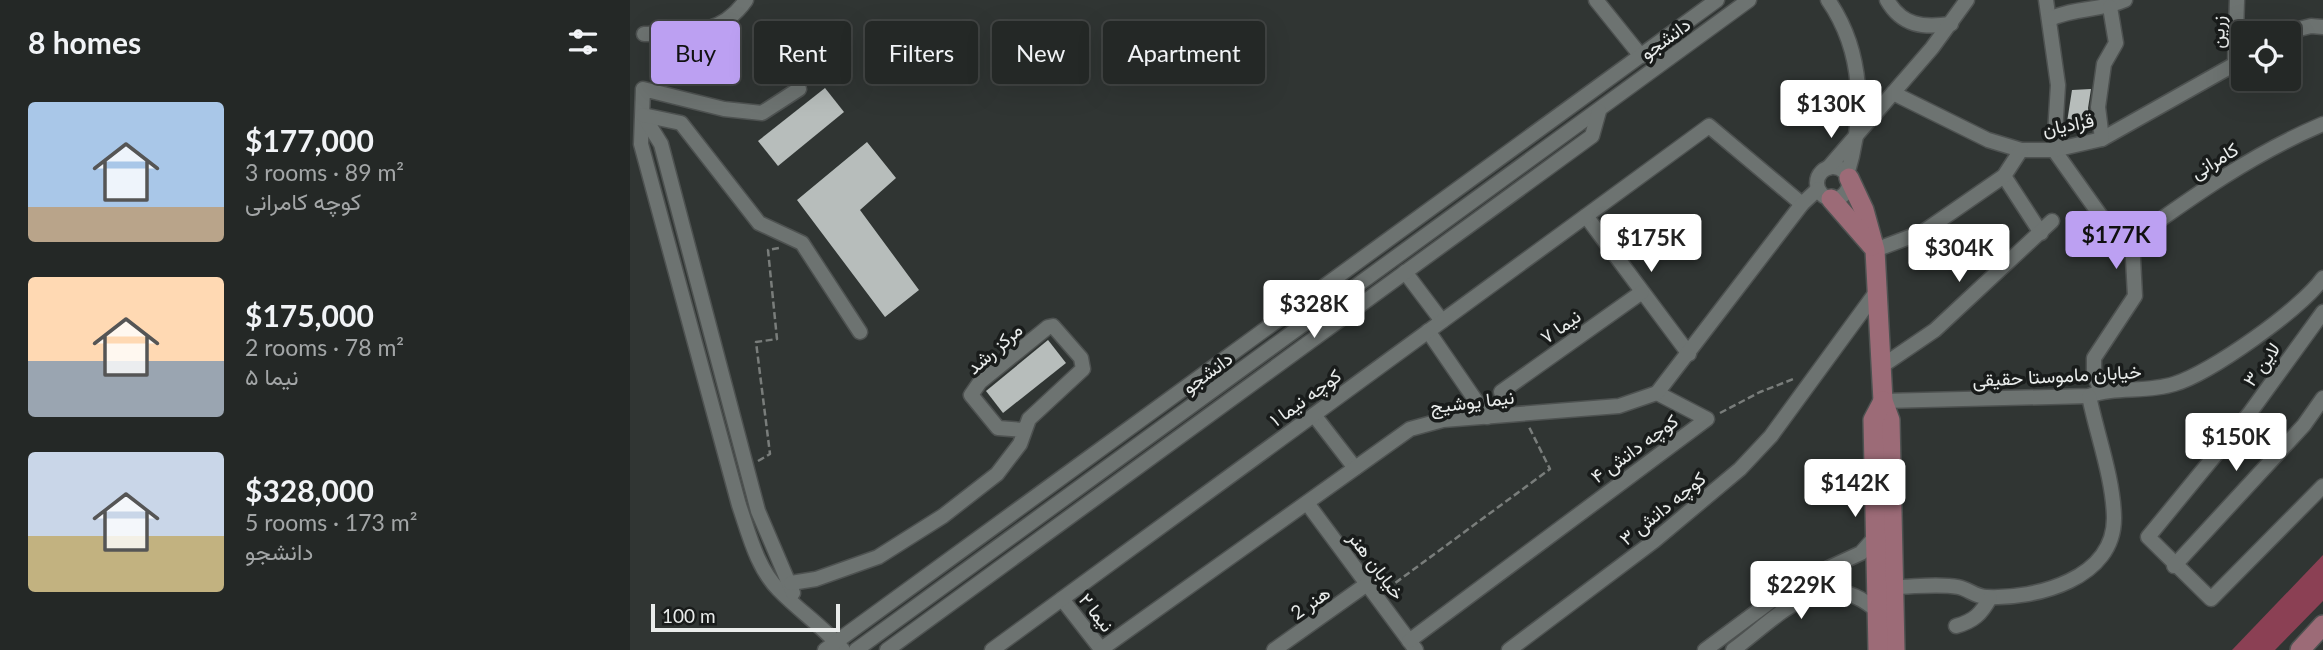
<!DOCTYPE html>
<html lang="en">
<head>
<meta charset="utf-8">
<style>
	:root { --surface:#242826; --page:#2c302e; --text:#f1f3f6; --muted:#a3a6a7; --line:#414443; --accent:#bca0f2 }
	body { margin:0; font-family:Lato,Vazirmatn,sans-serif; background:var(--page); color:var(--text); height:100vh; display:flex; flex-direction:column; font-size:26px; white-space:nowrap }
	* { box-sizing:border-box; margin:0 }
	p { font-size:23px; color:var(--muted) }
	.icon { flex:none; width:38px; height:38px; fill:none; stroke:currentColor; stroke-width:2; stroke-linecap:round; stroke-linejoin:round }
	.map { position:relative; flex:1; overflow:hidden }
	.details { display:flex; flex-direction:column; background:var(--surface); width:630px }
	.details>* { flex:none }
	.top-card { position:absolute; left:21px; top:21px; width:665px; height:63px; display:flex; gap:14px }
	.fabs { position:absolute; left:1601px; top:21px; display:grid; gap:14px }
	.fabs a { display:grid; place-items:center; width:70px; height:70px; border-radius:7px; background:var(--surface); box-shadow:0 7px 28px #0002,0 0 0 2px var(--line); font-size:35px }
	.scale { position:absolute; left:21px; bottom:18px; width:189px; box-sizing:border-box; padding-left:7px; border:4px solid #e9eceb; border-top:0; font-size:19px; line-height:24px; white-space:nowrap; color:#e9eceb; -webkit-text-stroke:5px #191c1b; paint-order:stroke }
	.price { position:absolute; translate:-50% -60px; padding:0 16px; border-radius:7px; background:#fff; color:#222; font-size:23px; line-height:46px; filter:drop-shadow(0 2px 4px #0008) }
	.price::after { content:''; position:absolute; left:50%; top:42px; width:21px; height:16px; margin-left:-10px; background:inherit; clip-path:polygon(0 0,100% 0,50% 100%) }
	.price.active { background:var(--accent); color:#111 }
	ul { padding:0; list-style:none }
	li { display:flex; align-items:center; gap:21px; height:175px; padding:0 28px }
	li span { display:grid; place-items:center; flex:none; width:196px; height:140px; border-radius:7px; color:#555 }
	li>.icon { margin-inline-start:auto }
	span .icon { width:84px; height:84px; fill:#fffc; stroke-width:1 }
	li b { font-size:30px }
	h2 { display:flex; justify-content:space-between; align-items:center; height:84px; padding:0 28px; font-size:30px }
	.pill { padding:0 24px; border-radius:7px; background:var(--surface); box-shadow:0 7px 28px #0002,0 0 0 2px var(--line); font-size:24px; line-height:63px }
	.pill.active { background:var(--accent); color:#111 }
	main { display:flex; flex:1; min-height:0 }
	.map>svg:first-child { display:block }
	.green { fill:#8b4054 }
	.building { fill:#b7bdbb }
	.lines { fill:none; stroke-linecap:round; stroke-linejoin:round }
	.minor-casing { stroke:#4e5251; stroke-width:17 }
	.major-casing { stroke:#4e5251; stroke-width:22 }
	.path { stroke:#797d7b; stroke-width:2.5; stroke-dasharray:7 3.5; stroke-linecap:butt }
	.minor { stroke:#6d7371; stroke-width:14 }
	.major { stroke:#9c6b77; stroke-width:19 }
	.labels { text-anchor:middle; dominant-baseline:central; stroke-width:7; stroke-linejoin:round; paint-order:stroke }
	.street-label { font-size:19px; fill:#e9eceb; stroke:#191c1b }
</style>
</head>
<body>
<main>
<section class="details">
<h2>8 homes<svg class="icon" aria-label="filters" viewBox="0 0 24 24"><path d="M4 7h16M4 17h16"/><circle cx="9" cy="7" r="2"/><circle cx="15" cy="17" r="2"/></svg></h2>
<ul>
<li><span style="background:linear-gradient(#a9c7e8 75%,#b9a48a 0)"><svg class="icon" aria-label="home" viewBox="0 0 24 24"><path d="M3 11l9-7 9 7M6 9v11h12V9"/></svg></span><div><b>$177,000</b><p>3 rooms · 89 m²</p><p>کوچه کامرانی</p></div></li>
<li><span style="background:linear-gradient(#ffd9b3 60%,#9aa5b1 0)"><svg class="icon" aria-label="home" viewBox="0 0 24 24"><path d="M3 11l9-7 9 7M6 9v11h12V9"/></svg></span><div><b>$175,000</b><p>2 rooms · 78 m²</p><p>نیما ۵</p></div></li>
<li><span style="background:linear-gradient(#c9d6e8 60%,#c2b280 0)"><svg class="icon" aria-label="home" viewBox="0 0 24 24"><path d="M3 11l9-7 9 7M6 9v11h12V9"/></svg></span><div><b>$328,000</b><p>5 rooms · 173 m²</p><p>دانشجو</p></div></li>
</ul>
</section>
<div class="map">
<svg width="1693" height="650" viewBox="0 0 1693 650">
	<rect width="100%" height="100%" fill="#303533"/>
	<polygon class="green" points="1693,555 1693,601 1645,650 1602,650"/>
	<g class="building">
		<polygon points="195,88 214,112 148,166 128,141"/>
		<polygon points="1461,89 1458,108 1461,130 1435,135 1442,90"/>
		<polygon points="237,142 266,178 230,210 289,290 255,317 167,200"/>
		<polygon points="418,340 436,363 373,413 356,391"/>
	</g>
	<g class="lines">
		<defs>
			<g id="minor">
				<polyline points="966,0 1011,56"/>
				<path d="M1198 0C1234 52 1235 116 1217 175"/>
				<path d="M1257 0C1272 26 1293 28 1321 24"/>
				<polyline points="1416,0 1428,85 1424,150 1478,226 1502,240 1505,296 1464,358 1464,374 1471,392"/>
				<path d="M1420 19C1445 7 1471 11 1495 0"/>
				<polyline points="1653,33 1681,26 1693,27"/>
				<path d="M14 34C54 32 90 38 116 0"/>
				<polyline points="1605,65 1607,0"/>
				<path d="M169 89 132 113 94 109 13 89 11 144 109 505C119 534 127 568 149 590 169 611 194 627 213 650"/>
				<polyline points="1263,93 1358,140 1391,150 1424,150 1472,139 1614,59"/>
				<polyline points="13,115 31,144 128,511 163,593"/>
				<polyline points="13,115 51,123 129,223 172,243 230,332"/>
				<polyline points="1472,139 1468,107 1474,64 1486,43 1480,7"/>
				<circle cx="1203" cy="183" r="16"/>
				<polyline points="1198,168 1302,48 1337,0"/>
				<polyline points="1374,176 1411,233"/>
				<polyline points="956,216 1059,354"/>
				<path d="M1502 240C1563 196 1624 153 1693 124"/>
				<polyline points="1245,250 1293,232 1374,176 1391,150"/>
				<polyline points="775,272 812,321"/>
				<polyline points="1693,312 1619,414 1518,537 1581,599 1693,486"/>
				<polyline points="798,331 857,417"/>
				<polyline points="1252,366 1305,330 1422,221"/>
				<polyline points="871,392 1012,292"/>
				<path d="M1253 401 1459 396C1485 386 1516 393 1544 384 1581 373 1671 309 1693 278"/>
				<polyline points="684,415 725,468"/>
				<polyline points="677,503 786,650"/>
				<polyline points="1544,566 1674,425 1693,398"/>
				<polyline points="161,583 186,579 248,557 313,516 367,474 390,444 399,419 453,369 451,358 423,326 418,327 350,382 341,395 368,428 393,430"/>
				<path d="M1263 587C1284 587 1308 583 1328 587 1339 589 1345 597 1357 597 1406 599 1485 579 1484 517 1483 477 1467 435 1459 396"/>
				<polyline points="432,599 471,649"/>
				<path d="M1326 626C1344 621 1351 614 1360 598"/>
				<polyline points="779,641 1077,419 1027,393"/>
				<polyline points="195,650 1087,0"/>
				<polyline points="226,650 1119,0"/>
				<polyline points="257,650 962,136 969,111"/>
				<polyline points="362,650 1079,126 1172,204"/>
				<polyline points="470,650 780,429 813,420 989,406 1027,393 1172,204 1188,189"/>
				<polyline points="644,650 737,584"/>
				<polyline points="879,650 1024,541 1110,469 1141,436 1247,291"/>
				<polyline points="1075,650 1164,584 1231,553 1246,536"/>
				<path d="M1103 650C1148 617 1193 562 1247 611"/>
			</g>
			<g id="major">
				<polyline points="1219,178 1234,210 1245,250 1253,401 1260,420 1265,650"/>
				<polyline points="1201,199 1242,246"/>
				<polyline points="1248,650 1243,420 1253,401"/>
				<polyline points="1670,650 1693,625"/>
			</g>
		</defs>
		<use href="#minor" class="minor-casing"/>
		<use href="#major" class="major-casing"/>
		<g class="path">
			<polyline points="1090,413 1130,392 1166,378"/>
			<polyline points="128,461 140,454 126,342 147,339 138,250 149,248"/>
			<polyline points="757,589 920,469 899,427"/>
		</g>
		<use href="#minor" class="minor"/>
		<use href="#major" class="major"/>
	</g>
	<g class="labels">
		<g class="street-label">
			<text transform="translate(1587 32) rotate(-88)">زرین</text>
			<text transform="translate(1035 38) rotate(-36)">دانشجو</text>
			<text transform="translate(1438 124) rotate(-11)">قرادیان</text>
			<text transform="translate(1584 160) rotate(-31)">کامرانی</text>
			<text transform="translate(930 326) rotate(-35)">نیما ۷</text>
			<text transform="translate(364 348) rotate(-41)">مرکز رشد</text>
			<text transform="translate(1631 364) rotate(-54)">لاین ۳</text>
			<text transform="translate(577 372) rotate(-36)">دانشجو</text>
			<text transform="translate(1427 375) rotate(-3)">خیابان ماموستا حقیقی</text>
			<text transform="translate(675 397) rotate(-36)">کوچه نیما ۱</text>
			<text transform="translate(842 401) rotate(-7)">نیما یوشیج</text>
			<text transform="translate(1004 448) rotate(-36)">کوچه دانش ۴</text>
			<text transform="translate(1032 508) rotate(-39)">کوچه دانش ۳</text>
			<text transform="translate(747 565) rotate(53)">خیابان هنر</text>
			<text transform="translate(680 602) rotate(-35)">هنر 2</text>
			<text transform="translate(467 612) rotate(52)">نیما ۲</text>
		</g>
	</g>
</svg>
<div class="fabs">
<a><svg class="icon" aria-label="locate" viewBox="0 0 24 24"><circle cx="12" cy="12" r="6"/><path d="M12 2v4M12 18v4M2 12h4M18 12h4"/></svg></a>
</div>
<div class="scale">100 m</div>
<b class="price" style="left:1201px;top:140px">$130K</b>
<b class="price active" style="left:1486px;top:271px">$177K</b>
<b class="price" style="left:1021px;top:274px">$175K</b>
<b class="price" style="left:1329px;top:284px">$304K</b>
<b class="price" style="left:684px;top:340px">$328K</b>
<b class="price" style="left:1606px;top:473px">$150K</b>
<b class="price" style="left:1225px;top:519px">$142K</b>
<b class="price" style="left:1171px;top:621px">$229K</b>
<div class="top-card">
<a class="pill active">Buy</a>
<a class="pill">Rent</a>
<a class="pill">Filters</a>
<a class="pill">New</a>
<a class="pill">Apartment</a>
</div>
</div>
</main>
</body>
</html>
